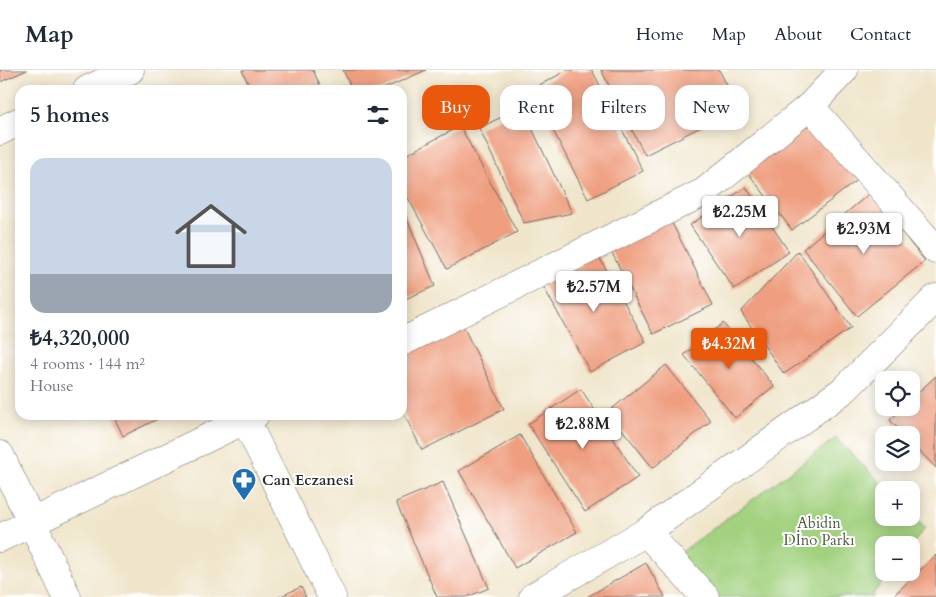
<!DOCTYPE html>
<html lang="en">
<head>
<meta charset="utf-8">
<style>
	:root { --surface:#fff; --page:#f2f2f3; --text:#1f2937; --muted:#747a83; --line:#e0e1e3; --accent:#ea580c }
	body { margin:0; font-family:Cardo,serif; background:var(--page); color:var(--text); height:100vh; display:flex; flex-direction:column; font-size:19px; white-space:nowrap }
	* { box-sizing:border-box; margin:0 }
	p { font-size:16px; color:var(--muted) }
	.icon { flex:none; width:28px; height:28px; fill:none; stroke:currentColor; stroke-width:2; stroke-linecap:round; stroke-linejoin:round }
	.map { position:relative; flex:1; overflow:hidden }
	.sheet { position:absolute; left:15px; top:15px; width:392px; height:335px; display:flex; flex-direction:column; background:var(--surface); border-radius:15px; box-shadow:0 2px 12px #0003 }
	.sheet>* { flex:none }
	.guide { position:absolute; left:422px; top:15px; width:438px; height:45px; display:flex; gap:10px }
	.fabs { position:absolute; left:875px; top:301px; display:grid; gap:10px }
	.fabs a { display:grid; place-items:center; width:45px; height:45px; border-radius:10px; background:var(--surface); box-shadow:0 2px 12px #0003; font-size:25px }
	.price { position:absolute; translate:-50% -42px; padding:0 11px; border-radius:5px; background:#fff; color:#222; font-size:16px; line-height:32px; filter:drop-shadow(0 1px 2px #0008) }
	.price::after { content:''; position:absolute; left:50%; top:30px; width:15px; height:11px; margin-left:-8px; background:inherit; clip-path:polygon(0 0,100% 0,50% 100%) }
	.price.selected { background:var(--accent); color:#fff }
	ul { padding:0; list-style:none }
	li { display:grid; align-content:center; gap:10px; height:265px; padding:0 15px }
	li+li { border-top:1px solid var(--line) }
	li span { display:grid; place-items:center; height:155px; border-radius:15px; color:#555 }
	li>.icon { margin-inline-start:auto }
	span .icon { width:90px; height:90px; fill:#fffc; stroke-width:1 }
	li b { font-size:21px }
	h2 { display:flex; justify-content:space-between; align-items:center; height:60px; padding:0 15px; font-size:21px }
	.pill { padding:0 18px; border-radius:15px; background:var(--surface); box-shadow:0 2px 12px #0003; font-size:18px; line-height:45px }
	.pill.selected { background:var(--accent); color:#fff }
	header { display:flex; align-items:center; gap:30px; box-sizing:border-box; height:70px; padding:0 25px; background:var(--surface); border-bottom:1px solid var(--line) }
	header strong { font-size:24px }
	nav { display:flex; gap:28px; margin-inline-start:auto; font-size:18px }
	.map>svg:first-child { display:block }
	.green { fill:#a2d17f; stroke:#667e55 }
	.building { fill:#ef9f80 }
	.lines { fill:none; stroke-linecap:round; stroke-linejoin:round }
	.minor-casing { stroke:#706c63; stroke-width:29 }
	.minor { stroke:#fff; stroke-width:28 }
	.labels { text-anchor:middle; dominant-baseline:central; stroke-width:4; stroke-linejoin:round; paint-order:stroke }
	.poi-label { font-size:15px; font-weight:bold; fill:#2b2b2b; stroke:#fff; text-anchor:start }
	.park-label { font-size:15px; fill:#4f5d44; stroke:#fff }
</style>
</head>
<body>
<header>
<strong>Map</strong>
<nav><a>Home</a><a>Map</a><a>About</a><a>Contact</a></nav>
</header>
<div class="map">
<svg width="936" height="527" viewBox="0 0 936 527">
	<rect width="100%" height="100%" fill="#fff"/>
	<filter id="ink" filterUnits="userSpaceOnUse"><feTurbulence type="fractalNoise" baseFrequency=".02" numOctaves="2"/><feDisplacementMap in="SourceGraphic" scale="10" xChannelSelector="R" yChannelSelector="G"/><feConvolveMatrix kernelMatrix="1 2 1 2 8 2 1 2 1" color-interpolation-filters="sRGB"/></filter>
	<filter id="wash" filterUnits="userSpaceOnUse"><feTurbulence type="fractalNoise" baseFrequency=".0096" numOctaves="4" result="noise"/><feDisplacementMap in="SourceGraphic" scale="20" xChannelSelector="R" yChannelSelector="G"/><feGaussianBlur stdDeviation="1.12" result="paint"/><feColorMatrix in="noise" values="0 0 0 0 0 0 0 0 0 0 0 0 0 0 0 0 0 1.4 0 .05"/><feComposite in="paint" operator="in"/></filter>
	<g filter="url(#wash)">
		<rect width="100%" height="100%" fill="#f0e5ca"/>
		<polygon class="green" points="836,368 888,420 884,420 884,448 911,448 911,444 925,458 911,476 884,475 884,502 890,503 873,524 874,527 696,527 668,492"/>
		<g id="blocks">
			<g class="building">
				<polygon points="0,0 27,0 0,12"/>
				<polygon points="242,0 313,0 322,20 251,20"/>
				<polygon points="343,0 426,0 381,20 352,20"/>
				<polygon points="568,0 592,0 643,101 588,129 532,19"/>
				<polygon points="601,0 719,0 739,38 645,85"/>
				<polygon points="522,37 572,143 524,153 479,58"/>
				<polygon points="810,43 860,108 792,160 742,95"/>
				<polygon points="460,56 517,162 447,199 402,117 402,87"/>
				<polygon points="746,117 789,182 734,219 690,155"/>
				<polygon points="870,123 925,191 857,246 803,179"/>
				<polygon points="403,139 435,216 403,230"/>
				<polygon points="669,147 713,235 653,264 609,177"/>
				<polygon points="798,181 851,258 784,304 741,242"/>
				<polygon points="597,183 646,272 590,302 542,214"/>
				<polygon points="461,252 504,339 422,380 402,340 402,281"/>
				<polygon points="723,253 774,316 735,348 684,285"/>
				<polygon points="666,295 711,351 653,398 608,342"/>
				<polygon points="936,306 936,398 911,372 911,365 904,365 890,350 903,338 911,338 911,329"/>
				<polygon points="581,319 638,407 585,442 528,354"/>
				<polygon points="113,345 166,345 123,366"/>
				<polygon points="520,365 577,462 515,498 459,401"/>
				<polygon points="443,412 489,518 467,527 437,527 396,432"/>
				<polygon points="936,485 936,527 892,527"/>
				<polygon points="646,493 665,527 587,527"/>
				<polygon points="301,517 306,527 279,527"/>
			</g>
		</g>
	</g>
	<g filter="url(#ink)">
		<use href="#blocks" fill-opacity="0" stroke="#706c63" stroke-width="1"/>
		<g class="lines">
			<defs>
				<g id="minor">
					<polyline points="87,20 130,0"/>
					<polyline points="810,36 936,180"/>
					<polyline points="0,61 20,51"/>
					<polyline points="402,272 704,122 810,36 844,0"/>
					<polyline points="243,345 332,527"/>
					<polyline points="0,385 67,527"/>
					<polyline points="646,462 705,527"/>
					<polyline points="0,468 255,345"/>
					<polyline points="533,527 646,462 845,319 936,228"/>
				</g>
			</defs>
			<use href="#minor" class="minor-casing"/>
			<use href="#minor" class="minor"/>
		</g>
	</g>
	<defs>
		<symbol id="pharmacy-pin" viewBox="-11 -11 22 30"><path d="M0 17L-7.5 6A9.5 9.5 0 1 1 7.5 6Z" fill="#1f6fb2" stroke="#fff"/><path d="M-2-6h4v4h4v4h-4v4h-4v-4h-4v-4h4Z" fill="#fff"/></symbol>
	</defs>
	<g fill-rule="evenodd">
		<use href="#pharmacy-pin" x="230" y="396" width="28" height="38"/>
	</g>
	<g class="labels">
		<g class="poi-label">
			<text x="262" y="410">Can Eczanesi</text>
		</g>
		<g class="park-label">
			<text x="819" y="453">Abidin<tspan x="819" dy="17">Dİno Parkı</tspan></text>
		</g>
	</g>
</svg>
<div class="fabs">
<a><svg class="icon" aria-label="locate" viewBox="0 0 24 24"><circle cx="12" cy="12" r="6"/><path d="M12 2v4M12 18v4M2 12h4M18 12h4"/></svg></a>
<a><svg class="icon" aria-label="layers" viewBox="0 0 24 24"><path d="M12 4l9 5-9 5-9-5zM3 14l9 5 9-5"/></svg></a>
<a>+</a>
<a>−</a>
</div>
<b class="price" style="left:740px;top:168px">₺2.25M</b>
<b class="price" style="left:864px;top:185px">₺2.93M</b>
<b class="price" style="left:594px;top:243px">₺2.57M</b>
<b class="price selected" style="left:729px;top:300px">₺4.32M</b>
<b class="price" style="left:583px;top:380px">₺2.88M</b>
<div class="guide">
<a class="pill selected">Buy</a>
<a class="pill">Rent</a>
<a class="pill">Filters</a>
<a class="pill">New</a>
</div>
<section class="sheet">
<h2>5 homes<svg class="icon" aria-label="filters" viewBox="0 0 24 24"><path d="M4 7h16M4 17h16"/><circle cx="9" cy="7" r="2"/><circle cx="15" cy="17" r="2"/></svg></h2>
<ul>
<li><span style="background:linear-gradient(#c9d6e8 75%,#9aa5b1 0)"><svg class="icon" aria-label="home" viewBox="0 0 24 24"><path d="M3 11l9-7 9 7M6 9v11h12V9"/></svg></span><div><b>₺4,320,000</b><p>4 rooms · 144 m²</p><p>House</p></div></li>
</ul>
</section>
</div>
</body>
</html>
